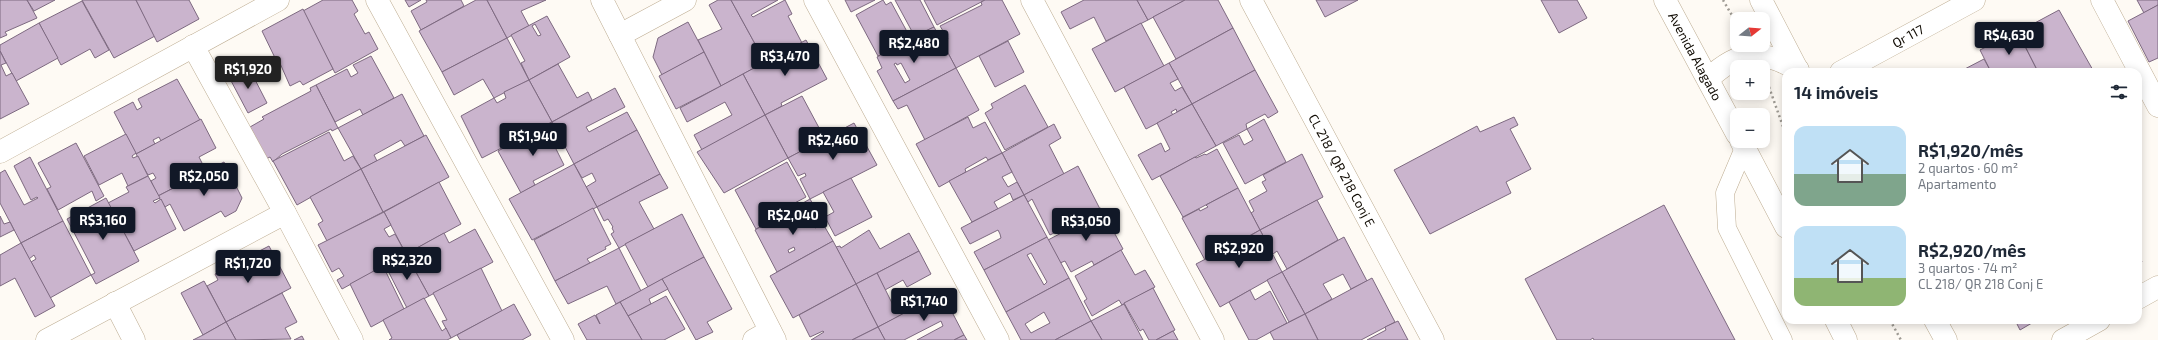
<!DOCTYPE html>
<html lang="pt">
<head>
<meta charset="utf-8">
<style>
	:root { --surface:#fff; --page:#f6f6f7; --text:#1f2937; --muted:#747a83; --accent:#111827 }
	body { margin:0; font-family:"Exo 2",sans-serif; background:var(--page); color:var(--text); height:100vh; display:flex; flex-direction:column; font-size:15px; white-space:nowrap }
	* { box-sizing:border-box; margin:0 }
	p { font-size:13px; color:var(--muted) }
	.icon { flex:none; width:22px; height:22px; fill:none; stroke:currentColor; stroke-width:2; stroke-linecap:round; stroke-linejoin:round }
	.map { position:relative; flex:1; overflow:hidden }
	.side { position:absolute; left:1782px; top:68px; width:360px; height:256px; display:flex; flex-direction:column; background:var(--surface); border-radius:12px; box-shadow:0 2px 10px #0003 }
	.side>* { flex:none }
	.needle { width:26px; rotate:73deg }
	.fabs { position:absolute; left:1730px; top:12px; display:grid; gap:8px }
	.fabs a { display:grid; place-items:center; width:40px; height:40px; border-radius:8px; background:var(--surface); box-shadow:0 2px 10px #0003; font-size:20px }
	.price { position:absolute; translate:-50% -34px; padding:0 9px; border-radius:4px; background:var(--accent); color:#fff; font-size:13px; line-height:26px; filter:drop-shadow(0 1px 2px #0008) }
	.price::after { content:''; position:absolute; left:50%; top:24px; width:12px; height:9px; margin-left:-6px; background:inherit; clip-path:polygon(0 0,100% 0,50% 100%) }
	.price.on { background:#222; color:#fff }
	ul { padding:0; list-style:none }
	li { display:flex; align-items:center; gap:12px; height:100px; padding:0 12px }
	li span { display:grid; place-items:center; flex:none; width:112px; height:80px; border-radius:12px; color:#555 }
	li>.icon { margin-inline-start:auto }
	span .icon { width:48px; height:48px; fill:#fffc; stroke-width:1 }
	li b { font-size:17px }
	h2 { display:flex; justify-content:space-between; align-items:center; height:48px; padding:0 12px; font-size:17px }
	.map>svg:first-child { display:block }
	.building { fill:#cab4cd; stroke:#7d6980; fill-rule:evenodd }
	.lines { fill:none; stroke-linecap:round; stroke-linejoin:round }
	.service-casing { stroke:#bdac91; stroke-width:19 }
	.minor-casing { stroke:#bdac91; stroke-width:23 }
	.secondary-casing { stroke:#bdac91; stroke-width:23 }
	.path { stroke:#9f9b94; stroke-width:2.5; stroke-dasharray:2 3; stroke-linecap:butt }
	.service { stroke:#fff; stroke-width:18 }
	.minor { stroke:#fff; stroke-width:22 }
	.secondary { stroke:#fff; stroke-width:22 }
	.labels { text-anchor:middle; dominant-baseline:central; stroke-width:4; stroke-linejoin:round; paint-order:stroke }
	.street-label { font-size:13px; fill:#110c04; stroke:#fff }
</style>
</head>
<body>
<div class="map">
<svg width="2158" height="340" viewBox="0 0 2158 340">
	<rect width="100%" height="100%" fill="#fefaf4"/>
	<g class="building">
		<polygon points="0,0 27,0 37,18 5,32 7,35 0,38"/>
		<polygon points="27,0 55,0 34,11"/>
		<polygon points="82,0 136,0 155,36 114,58"/>
		<polygon points="136,0 189,0 199,19 157,42"/>
		<polygon points="323,0 352,0 358,11 354,14 365,34 369,32 378,49 335,73 303,11"/>
		<polygon points="405,0 421,0 409,7"/>
		<polygon points="426,0 461,0 464,6 421,30 411,11 427,2"/>
		<polygon points="476,0 487,0 507,38 442,72 419,31"/>
		<polygon points="487,0 546,0 521,11 529,26 507,38"/>
		<polygon points="718,0 731,0 765,62 721,86 698,40 722,29 709,5"/>
		<path d="M731 0H778L751 15 753 17 785 0 792 14 788 16 802 43 765 62ZM775 49 778 54 774 56 771 51Z"/>
		<polygon points="845,0 875,0 851,12"/>
		<polygon points="883,0 886,5 891,2 911,39 878,56 856,15"/>
		<polygon points="895,0 920,0 934,27 915,37"/>
		<polygon points="924,0 985,0 937,25"/>
		<polygon points="985,0 1002,0 1020,34 956,68 942,42 948,39 940,26 982,5 981,2"/>
		<polygon points="1084,0 1137,0 1148,20 1106,41 1094,17 1070,29 1061,12"/>
		<polygon points="1137,0 1185,0 1148,20"/>
		<polygon points="1185,0 1218,0 1233,28 1176,59 1153,17"/>
		<polygon points="1316,0 1358,0 1325,17"/>
		<polygon points="1541,0 1577,0 1587,18 1559,33"/>
		<polygon points="2137,0 2158,0 2158,5 2144,13"/>
		<polygon points="82,1 109,50 95,58 90,49 61,65 39,23"/>
		<polygon points="2158,5 2158,58 2149,62 2128,21"/>
		<polygon points="303,9 333,69 303,85 300,81 290,86 279,61 277,62 262,31"/>
		<polygon points="2059,10 2094,72 2038,72 2018,32"/>
		<path d="M547 16 570 57 529 80 521 63 525 61 511 35ZM535 24 541 35 538 36 532 26Z"/>
		<polygon points="688,22 704,52 662,75 653,57 658,38"/>
		<polygon points="39,23 58,58 16,81 0,51 0,45"/>
		<polygon points="1141,23 1164,66 1115,92 1092,49"/>
		<path d="M934 27 956 68 893 101 877 71 882 68 877 57 915 36 917 39 923 35 934 56 935 55 923 32ZM896 63 897 65 901 63 910 80 905 83 894 64Z"/>
		<polygon points="1233,28 1255,70 1192,104 1169,63"/>
		<polygon points="2017,31 2038,72 1991,72 1980,50"/>
		<polygon points="507,38 529,80 494,98 483,79 454,95 442,72"/>
		<polygon points="806,40 827,79 781,103 782,106 765,115 743,74"/>
		<polygon points="1008,41 1024,72 995,87 979,56"/>
		<polygon points="0,51 6,63 1,65 6,76 12,73 29,104 0,119"/>
		<polygon points="704,52 721,86 676,109 659,76"/>
		<polygon points="371,56 394,98 363,115 360,109 335,122 316,85 347,69 351,77 358,73 353,65"/>
		<polygon points="1984,59 1991,72 1959,72"/>
		<polygon points="1169,63 1178,79 1170,83 1175,91 1182,87 1192,104 1177,112 1176,109 1171,112 1173,115 1146,129 1124,87"/>
		<polygon points="558,64 577,98 588,92 592,100 552,122 529,80"/>
		<polygon points="249,68 267,103 248,113 229,77"/>
		<polygon points="956,68 979,110 925,140 907,105 898,109 893,101"/>
		<polygon points="1255,70 1278,112 1268,118 1265,114 1246,124 1247,129 1216,146 1192,104"/>
		<polygon points="743,74 765,115 702,150 694,135 732,115 725,102 687,122 680,108"/>
		<polygon points="177,79 200,120 161,141 159,137 153,140 155,144 136,154 114,112 133,102 137,110 142,107 138,99"/>
		<polygon points="529,80 552,122 482,158 461,116 494,98 497,103 506,98 504,92"/>
		<polygon points="316,85 338,128 332,131 331,129 282,154 273,162 270,157 266,159 250,127 264,119 262,117 311,91 310,88"/>
		<polygon points="1025,85 1048,127 1005,150 985,113 993,108 991,104"/>
		<polygon points="615,88 625,107 586,127 589,132 627,112 637,130 574,164 552,122"/>
		<polygon points="402,94 424,136 405,146 401,140 374,155 377,161 361,169 338,128"/>
		<polygon points="802,96 825,139 788,158 765,115"/>
		<polygon points="1192,104 1216,146 1152,180 1138,155 1161,143 1165,152 1170,149 1157,123"/>
		<polygon points="765,115 788,158 724,193 697,152"/>
		<polygon points="968,117 973,128 985,122 1002,153 988,160 986,157 965,169 966,172 939,187 916,144"/>
		<polygon points="1514,117 1518,125 1510,129 1531,169 1506,182 1511,193 1430,234 1394,170 1477,126 1480,132"/>
		<polygon points="201,119 216,148 199,157 206,171 158,196 151,181 156,178 153,173 148,175 136,154"/>
		<polygon points="1264,119 1286,162 1245,184 1223,143 1239,135 1244,145 1253,140 1247,129"/>
		<polygon points="552,122 561,139 553,143 564,165 533,181 535,185 521,193 498,151"/>
		<polygon points="854,123 877,165 810,199 800,179 806,176 805,173 798,176 788,158"/>
		<polygon points="1054,124 1061,138 1049,145 1064,174 1024,195 1002,153"/>
		<polygon points="637,130 660,174 597,207 586,187 596,181 592,173 582,178 574,164"/>
		<polygon points="329,132 344,161 353,156 361,169 297,205 273,161"/>
		<polygon points="126,134 136,153 132,156 133,158 138,156 148,176 128,186 122,173 99,185 84,156"/>
		<polygon points="426,135 449,177 383,212 361,169"/>
		<polygon points="76,143 104,196 96,201 92,191 58,210 47,189 51,187 38,163"/>
		<polygon points="1217,149 1238,188 1183,217 1160,176 1195,157 1196,158 1205,154 1206,155"/>
		<polygon points="1002,153 1012,172 1002,177 1008,187 1017,182 1024,195 1013,200 1010,193 994,202 998,209 972,222 949,181"/>
		<polygon points="1302,154 1323,197 1260,230 1251,213 1254,211 1249,201 1267,191 1262,182 1266,180 1263,175"/>
		<polygon points="30,157 63,221 21,243 0,203 0,173 5,170 24,205 38,198 37,197 31,200 14,166"/>
		<polygon points="224,162 242,198 236,211 225,217 221,211 184,231 170,204 165,207 158,196"/>
		<polygon points="787,162 806,197 772,215 774,219 756,229 735,190"/>
		<polygon points="574,164 597,207 532,240 509,199"/>
		<polygon points="1078,166 1100,209 1050,235 1032,199 1028,202 1024,195"/>
		<polygon points="361,169 383,212 327,241 318,224 323,221 310,197"/>
		<polygon points="660,174 668,188 639,202 654,229 619,248 611,234 614,232 612,228 613,227 608,219 604,221 597,207"/>
		<polygon points="148,176 160,198 153,201 155,203 161,199 176,229 134,251 108,203 129,192 126,187"/>
		<polygon points="851,178 872,217 835,236 825,217 834,212 823,192"/>
		<polygon points="439,182 461,224 406,254 384,212"/>
		<polygon points="1238,188 1260,230 1205,260 1182,218 1199,209 1200,211 1208,207 1206,205"/>
		<polygon points="1024,195 1047,237 984,270 974,252 1001,238 1000,234 998,230 970,244 961,228"/>
		<polygon points="106,198 139,261 96,284 91,275 95,273 67,219"/>
		<path d="M810 199 819 215 811 219 815 228 823 224 833 241 777 272 755 230ZM794 247 795 250 789 253 788 250Z"/>
		<polygon points="1317,200 1338,240 1287,269 1277,251 1273,254 1260,230"/>
		<polygon points="1664,205 1735,340 1594,340 1593,338 1590,340 1557,340 1525,279"/>
		<polygon points="593,208 611,244 605,247 606,249 587,259 590,263 555,281 534,240"/>
		<polygon points="1101,208 1123,249 1094,265 1092,261 1071,272 1065,261 1060,263 1048,240 1069,229 1068,226"/>
		<polygon points="384,212 391,225 384,229 389,237 395,234 406,254 342,289 337,280 344,276 339,268 332,272 318,245"/>
		<polygon points="682,214 704,257 648,287 625,244"/>
		<polygon points="0,216 4,224 10,222 14,230 0,237"/>
		<polygon points="63,221 91,275 50,298 31,262 36,259 34,255 29,259 21,243"/>
		<polygon points="475,229 493,262 429,296 406,254 444,233 449,243"/>
		<polygon points="869,230 880,249 909,233 919,251 856,284 836,247 840,246 841,248"/>
		<polygon points="1260,230 1282,272 1220,307 1196,264 1221,251 1223,254 1250,239 1248,237"/>
		<path d="M1047 237 1069 278 1006 312 984 270ZM1031 253 1047 282 1044 285 1027 255Z"/>
		<polygon points="1344,237 1367,281 1351,289 1343,274 1323,284 1332,299 1305,314 1282,272"/>
		<polygon points="833,241 856,284 793,318 770,276"/>
		<polygon points="21,243 55,306 35,317 15,278 0,286 0,255"/>
		<polygon points="269,246 291,288 226,322 207,286 218,280 215,274"/>
		<polygon points="619,248 641,291 616,304 607,286 568,304 555,281"/>
		<polygon points="1121,250 1135,275 1145,270 1155,287 1122,305 1119,300 1092,316 1084,301 1087,299 1075,276"/>
		<polygon points="919,251 931,274 907,287 903,280 885,290 877,273"/>
		<polygon points="406,254 429,296 407,308 385,265"/>
		<polygon points="2138,254 2142,262 2138,265"/>
		<polygon points="704,257 732,309 707,322 713,332 696,340 662,279"/>
		<polygon points="383,266 404,309 371,327 350,284"/>
		<polygon points="481,268 502,311 451,338 442,321 447,320 433,293"/>
		<polygon points="1282,272 1305,314 1289,322 1267,280"/>
		<polygon points="877,273 894,307 900,303 905,313 878,327 856,284"/>
		<path d="M1069 278 1091 321 1055 340H1021L1006 312ZM1044 312 1050 323 1031 333 1025 324Z"/>
		<polygon points="1372,278 1395,322 1361,340 1318,340 1305,314"/>
		<polygon points="662,279 668,289 649,299 651,304 628,316 620,302"/>
		<polygon points="204,281 226,322 203,335 181,293"/>
		<polygon points="856,284 878,327 852,340 811,340 824,332 823,331 810,337 799,315"/>
		<polygon points="1153,288 1175,330 1156,340 1149,340 1143,329 1140,331 1124,303"/>
		<polygon points="1250,290 1255,300 1270,291 1287,323 1256,340 1249,340 1229,302"/>
		<polygon points="282,293 297,322 285,328 291,339 236,340 226,322"/>
		<polygon points="942,293 964,335 954,340 917,340 943,326 941,321 904,340 885,340 878,327"/>
		<polygon points="666,296 685,329 664,340 642,340 628,316"/>
		<polygon points="424,298 442,331 446,328 451,338 447,340 389,340 392,338 383,320"/>
		<polygon points="620,302 642,340 587,340 578,324 595,315 600,324 596,315"/>
		<polygon points="514,304 531,335 522,340 460,340 457,335"/>
		<polygon points="1124,304 1143,340 1102,340 1091,321"/>
		<polygon points="1305,314 1318,340 1274,340 1270,332"/>
		<polygon points="2015,320 2037,320 2020,330"/>
		<polygon points="1091,321 1102,340 1055,340"/>
		<polygon points="1398,321 1408,340 1367,340 1386,330 1385,327"/>
		<polygon points="226,322 236,340 193,340 203,335"/>
		<polygon points="878,327 885,340 852,340"/>
		<polygon points="1173,331 1178,340 1156,340"/>
		<polygon points="964,335 967,340 954,340"/>
		<polygon points="302,336 304,340 294,340"/>
	</g>
	<g class="lines">
		<defs>
			<polyline id="service" points="1744,148 1725,193 1727,228 1783,340"/>
			<g id="minor">
				<polyline points="377,0 563,340"/>
				<polyline points="602,0 775,340"/>
				<polyline points="815,0 998,340"/>
				<polyline points="1032,0 1213,340"/>
				<path id="s1" d="M1251 0 1433 340"/>
				<polyline points="2102,0 2158,106"/>
				<polyline points="620,35 685,0"/>
				<polyline points="193,46 285,213"/>
				<path id="s2" d="M1841 72 1974 0"/>
				<polyline points="0,152 278,0"/>
				<polyline points="2138,298 2158,287"/>
				<polyline points="115,303 134,340"/>
				<polyline points="47,340 285,213 352,340"/>
				<polyline points="754,340 770,331"/>
				<polyline points="2063,340 2099,320"/>
			</g>
			<g id="secondary">
				<path id="s3" d="M1665 0 1737 134"/>
				<polyline points="1761,0 1798,71"/>
				<path d="M1708 79C1739 50 1761 48 1798 70"/>
				<polyline points="1741,141 1786,227"/>
				<polyline points="1836,320 1846,340"/>
				<polyline points="1935,320 1946,340"/>
			</g>
		</defs>
		<use href="#service" class="service-casing"/>
		<use href="#minor" class="minor-casing"/>
		<use href="#secondary" class="secondary-casing"/>
		<g class="path">
			<polyline points="1723,0 1737,24"/>
			<polyline points="1769,87 1786,135"/>
			<polyline points="1890,320 1901,340"/>
		</g>
		<use href="#service" class="service"/>
		<use href="#minor" class="minor"/>
		<use href="#secondary" class="secondary"/>
	</g>
	<g class="labels">
		<g class="street-label">
			<text stroke="none"><textPath href="#s2" startOffset="76">Qr 117</textPath></text>
			<text stroke="none"><textPath href="#s3" startOffset="64">Avenida Alagado</textPath></text>
			<text stroke="none"><textPath href="#s1" startOffset="193">CL 218/ QR 218 Conj E</textPath></text>
		</g>
	</g>
</svg>
<div class="fabs">
<a><svg class="needle" viewBox="-14 -14 28 28"><path d="M0-13l5 13h-10z" fill="#e53935"/><path d="M0 13l5-13h-10z" fill="#747a83"/></svg></a>
<a>+</a>
<a>−</a>
</div>
<b class="price" style="left:2009px;top:56px">R$4,630</b>
<b class="price" style="left:914px;top:64px">R$2,480</b>
<b class="price" style="left:785px;top:77px">R$3,470</b>
<b class="price on" style="left:248px;top:90px">R$1,920</b>
<b class="price" style="left:533px;top:157px">R$1,940</b>
<b class="price" style="left:833px;top:161px">R$2,460</b>
<b class="price" style="left:204px;top:197px">R$2,050</b>
<b class="price" style="left:793px;top:236px">R$2,040</b>
<b class="price" style="left:103px;top:241px">R$3,160</b>
<b class="price" style="left:1086px;top:242px">R$3,050</b>
<b class="price" style="left:1239px;top:269px">R$2,920</b>
<b class="price" style="left:407px;top:281px">R$2,320</b>
<b class="price" style="left:248px;top:284px">R$1,720</b>
<b class="price" style="left:924px;top:322px">R$1,740</b>
<section class="side">
<h2>14 imóveis<svg class="icon" aria-label="filters" viewBox="0 0 24 24"><path d="M4 7h16M4 17h16"/><circle cx="9" cy="7" r="2"/><circle cx="15" cy="17" r="2"/></svg></h2>
<ul>
<li><span style="background:linear-gradient(#bfe0f5 60%,#7fa58c 0)"><svg class="icon" aria-label="home" viewBox="0 0 24 24"><path d="M3 11l9-7 9 7M6 9v11h12V9"/></svg></span><div><b>R$1,920/mês</b><p>2 quartos · 60 m²</p><p>Apartamento</p></div></li>
<li><span style="background:linear-gradient(#bfe0f5 65%,#8fb573 0)"><svg class="icon" aria-label="home" viewBox="0 0 24 24"><path d="M3 11l9-7 9 7M6 9v11h12V9"/></svg></span><div><b>R$2,920/mês</b><p>3 quartos · 74 m²</p><p>CL 218/ QR 218 Conj E</p></div></li>
</ul>
</section>
</div>
</body>
</html>
